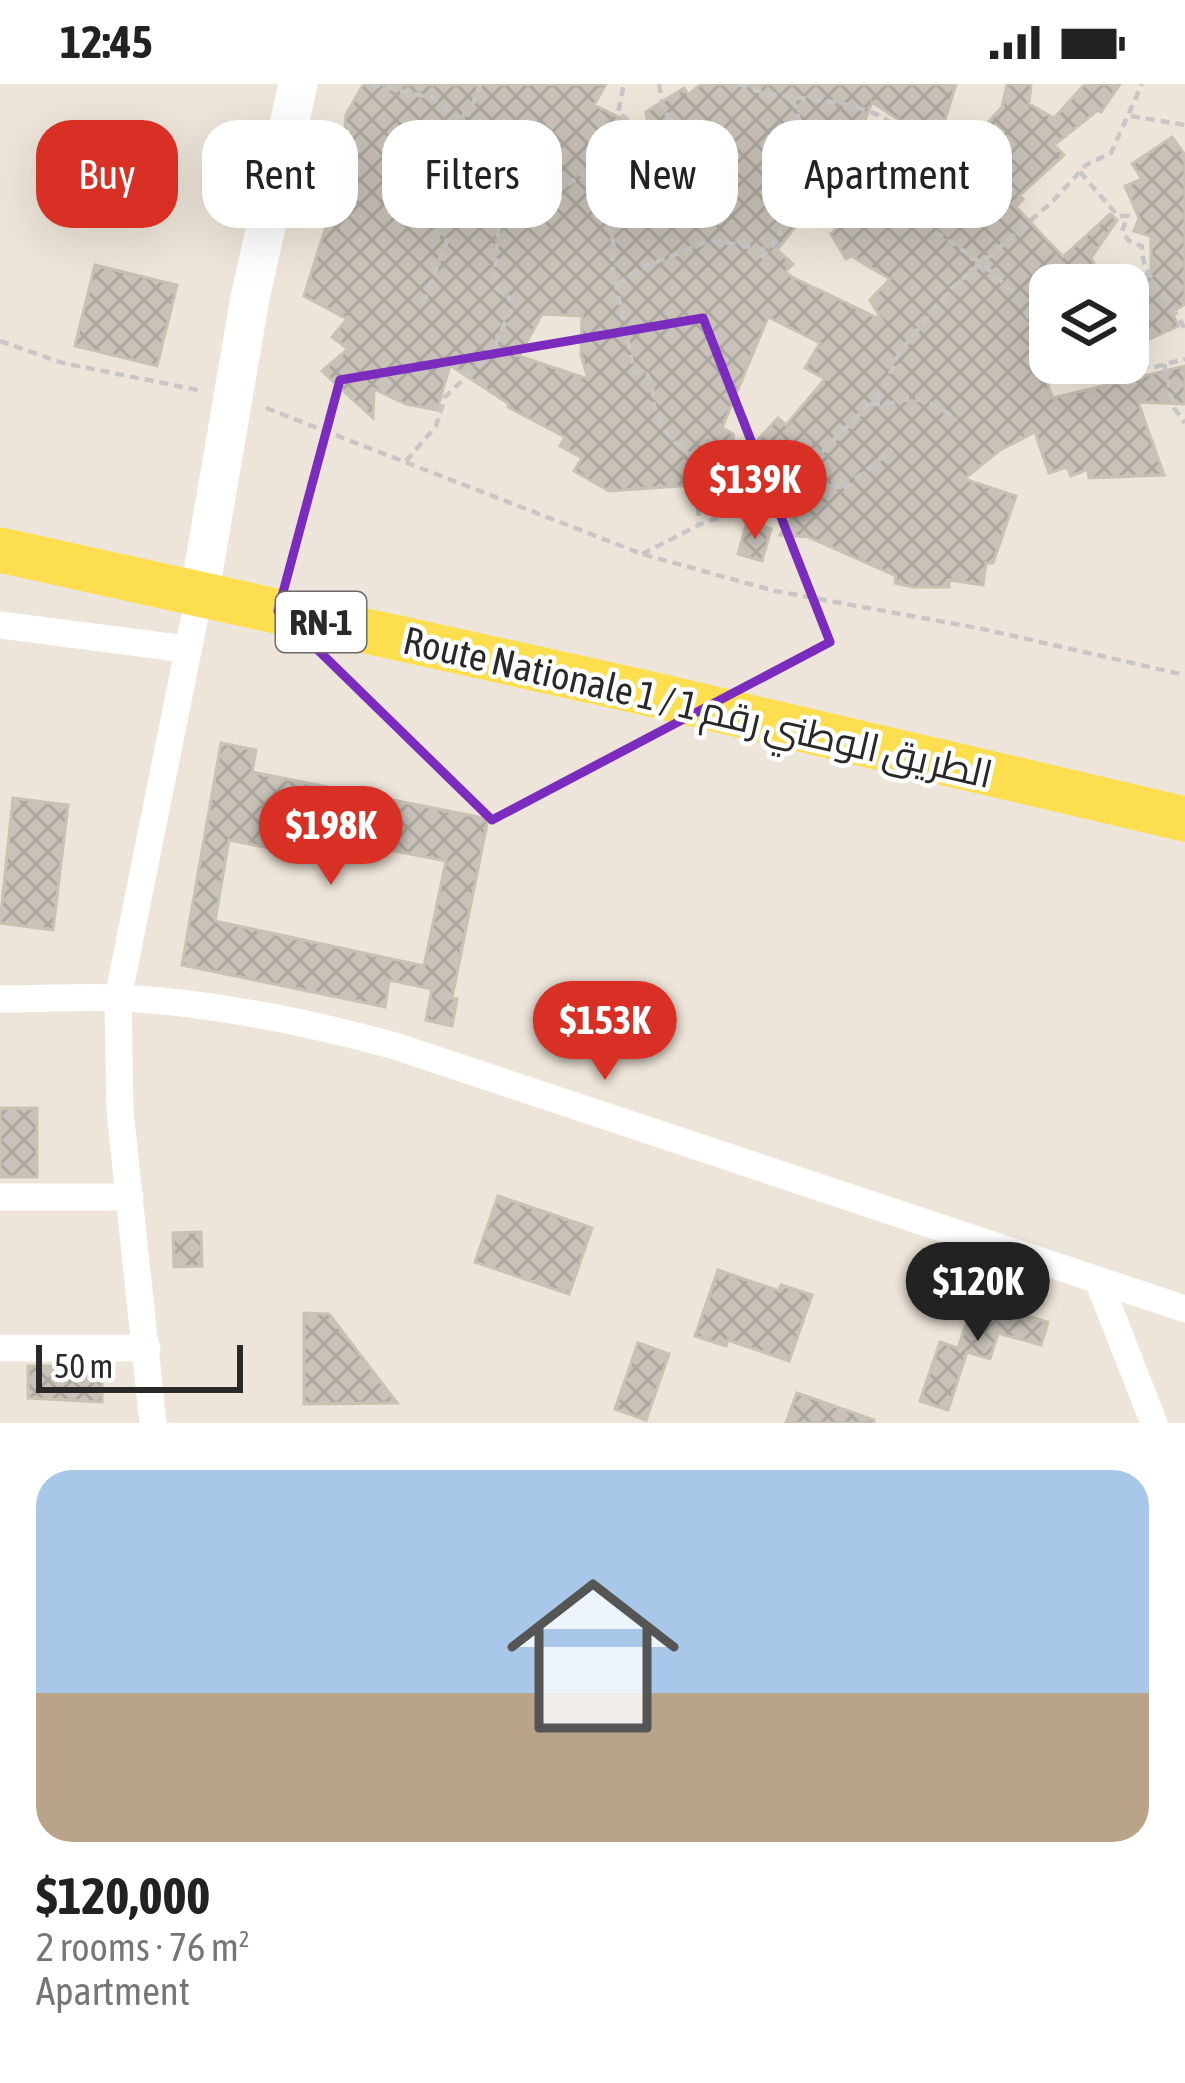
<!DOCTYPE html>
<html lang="en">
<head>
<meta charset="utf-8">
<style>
	:root { --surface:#fff; --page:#f2f2f2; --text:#222; --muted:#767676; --line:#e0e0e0; --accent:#d93025 }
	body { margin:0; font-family:"Asap Condensed",Cairo,sans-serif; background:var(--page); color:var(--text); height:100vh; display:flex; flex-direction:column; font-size:45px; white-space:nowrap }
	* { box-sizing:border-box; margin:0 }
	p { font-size:39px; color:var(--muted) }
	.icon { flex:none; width:66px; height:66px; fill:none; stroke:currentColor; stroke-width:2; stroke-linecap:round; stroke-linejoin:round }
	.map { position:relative; height:1339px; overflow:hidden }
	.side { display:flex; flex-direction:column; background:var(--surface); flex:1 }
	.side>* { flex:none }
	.top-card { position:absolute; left:36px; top:36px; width:1113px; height:108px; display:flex; gap:24px }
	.controls { position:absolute; left:1029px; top:180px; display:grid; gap:24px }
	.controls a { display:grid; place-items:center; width:120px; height:120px; border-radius:24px; background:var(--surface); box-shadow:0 12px 48px #0002; font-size:60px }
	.scale { position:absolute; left:36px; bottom:30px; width:207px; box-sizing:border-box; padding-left:12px; border:6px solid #292929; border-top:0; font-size:33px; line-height:42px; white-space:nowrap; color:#292929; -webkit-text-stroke:9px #fff; paint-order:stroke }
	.price { position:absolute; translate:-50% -102px; padding:0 27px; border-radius:42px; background:var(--accent); color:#fff; font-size:39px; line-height:78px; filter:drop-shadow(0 3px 6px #0008) }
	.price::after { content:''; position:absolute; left:50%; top:72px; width:36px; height:27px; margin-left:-18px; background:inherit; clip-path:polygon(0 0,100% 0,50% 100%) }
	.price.selected { background:#222; color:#fff }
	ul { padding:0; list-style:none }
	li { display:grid; align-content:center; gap:24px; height:636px; padding:0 36px }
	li+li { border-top:3px solid var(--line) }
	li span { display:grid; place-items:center; height:372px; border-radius:36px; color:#555 }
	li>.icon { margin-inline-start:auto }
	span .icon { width:216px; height:216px; fill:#fffc; stroke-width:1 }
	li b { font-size:51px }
	.tag { padding:0 42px; border-radius:36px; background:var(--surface); box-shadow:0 12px 48px #0002; font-size:42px; line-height:108px }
	.tag.selected { background:var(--accent); color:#fff }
	.status { display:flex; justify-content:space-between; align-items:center; height:84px; padding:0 60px; background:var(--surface); direction:ltr }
	.status svg { height:33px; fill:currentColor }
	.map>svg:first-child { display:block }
	.building { fill:url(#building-cross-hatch); stroke:#c8c2b3; stroke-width:3; fill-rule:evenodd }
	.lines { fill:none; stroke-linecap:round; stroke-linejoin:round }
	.path { stroke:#c7c7c7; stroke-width:4.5; stroke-dasharray:9 6; stroke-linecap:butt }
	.street { stroke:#fff; stroke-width:27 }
	.secondary { stroke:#fff; stroke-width:39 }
	.primary { stroke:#fcde4e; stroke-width:45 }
	.marked { fill:none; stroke:#7b2cbf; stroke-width:9; stroke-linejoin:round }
	.labels { text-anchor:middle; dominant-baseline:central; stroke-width:9; stroke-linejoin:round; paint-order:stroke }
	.shield { fill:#fff; stroke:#696969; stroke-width:3 }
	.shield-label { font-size:36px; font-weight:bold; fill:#292929 }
	.street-label { font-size:39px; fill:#292929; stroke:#fff }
</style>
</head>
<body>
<div class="status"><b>12:45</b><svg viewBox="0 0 49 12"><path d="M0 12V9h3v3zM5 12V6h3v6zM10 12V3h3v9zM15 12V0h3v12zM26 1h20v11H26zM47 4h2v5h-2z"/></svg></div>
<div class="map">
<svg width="1185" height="1339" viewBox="0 0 1185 1339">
	<defs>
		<pattern id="building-cross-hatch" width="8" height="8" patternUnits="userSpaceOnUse" patternTransform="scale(3)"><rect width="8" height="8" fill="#c8c2b9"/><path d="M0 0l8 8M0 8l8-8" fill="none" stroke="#aca79f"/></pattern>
	</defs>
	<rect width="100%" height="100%" fill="#ede5d9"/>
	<g class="building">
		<path d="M606 0 594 21 649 48 646 28 684 4 688 11 701 0H956L933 75 909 55 910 43 872 18 860 49H840L857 64 777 166 793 180 785 188 792 193 882 236 870 216 890 195 851 172 846 175 831 150 886 91 915 118 1002 23 1007 0H1031L1029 20 1054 34 1085 0H1120L1101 28 1098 26 1054 61 1064 71 1019 112 1023 115 1016 123 1063 173 1110 130 1117 136 1091 174 1105 201H1050L1048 302 1053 314 1185 282V320L1138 318 1164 391 1089 394 1088 385 1071 392 1067 383 1049 389 1035 348 1000 366 964 395 1016 412 993 479H986L983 501 949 496V503H913L895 499 896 492 808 453 780 451 816 392 782 394 781 361 741 388 735 382 736 398 609 407 574 387 582 374 560 362 565 353 508 323 509 320 450 281 437 326 406 320 374 305 373 334 322 287 348 265 332 253 347 235 304 212 335 114 342 116 358 67 347 64 351 45 345 44 346 31 363 1ZM542 230 582 232 581 271 588 295 519 272ZM768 233 820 259 805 284 825 295 786 341 778 334 735 381 733 350 722 344Z"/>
		<polygon points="1172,53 1185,71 1185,220 1172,228 1178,242 1128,265 1128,202 1151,187 1151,152 1134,147 1139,134 1125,102 1142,95 1132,80"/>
		<polygon points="95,181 177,201 157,282 75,262"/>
		<polygon points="747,438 771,445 762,477 738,470"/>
		<path d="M221 659 256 666 252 688 488 735 452 914 457 915 452 942 426 936 432 905 389 896 385 923 182 881ZM334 755 446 777 424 882 215 837 229 756 330 776Z"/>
		<polygon points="13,714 68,721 53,846 0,839"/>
		<rect x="0" y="1024" width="37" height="69"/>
		<polygon points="498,1112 592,1144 569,1210 475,1178"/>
		<polygon points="201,1148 202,1182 174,1183 173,1149"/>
		<polygon points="718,1186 779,1207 781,1201 812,1211 789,1277 728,1256 726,1262 695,1252"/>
		<polygon points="978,1204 1009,1215 1006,1226 1048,1238 1041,1261 998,1249 990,1275 967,1268 948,1326 920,1317 940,1258 958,1264"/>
		<polygon points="304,1229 329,1230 397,1319 304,1320"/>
		<polygon points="638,1259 669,1270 646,1336 615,1325"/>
		<polygon points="28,1282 102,1282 102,1318 28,1314"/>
		<polygon points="797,1309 874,1336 874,1339 786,1339"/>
	</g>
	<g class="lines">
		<g class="path">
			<polyline points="371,0 432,14 458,34"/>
			<polyline points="659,0 663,24 685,61 674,67"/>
			<path d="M739 0C784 20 833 10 878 31 901 42 915 67 935 83L915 134C966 171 1030 199 1038 268L1050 273"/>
			<polyline points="1131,32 1185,41"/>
			<path d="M588 87 598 90 614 162 612 181 634 288 647 290C655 303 651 315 656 329 664 349 679 364 695 375L699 441"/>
			<path d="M1080 88 1118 132H1128L1122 147 1129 157 1142 162C1140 191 1172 217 1185 246"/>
			<polyline points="761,174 780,153 781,135 786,130 778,94 800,38 793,16"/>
			<polyline points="617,200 637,186 710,156 768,166"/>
			<path d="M423 219 447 157C427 140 407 136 408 103L474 18 480 0"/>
			<polyline points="0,257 63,279 203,307"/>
			<polyline points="1125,279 1151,284 1185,275"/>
			<polyline points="1164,280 1174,324 1185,339"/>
			<path d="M871 320C890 322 895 317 910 315 926 314 944 327 957 335"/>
			<polyline points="266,324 642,470 775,507 983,545 1185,591"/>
			<path d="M406 377 436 342 445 313 491 269 512 224V216L494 203 498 147C522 121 558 111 585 88 601 74 616 54 629 37L618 29 624 0"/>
			<polyline points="804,386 842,406 892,365"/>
			<polyline points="642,470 699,441 778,412 882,308 899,269 950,206 1051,119 1086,81 1111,69 1142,0"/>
		</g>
		<g class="street">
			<polyline points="0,541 186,565"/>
			<path d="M0 915C40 915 81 912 121 914 215 919 304 937 395 962L1185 1225"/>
			<polyline points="0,1113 130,1113"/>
			<polyline points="1099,1199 1154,1339"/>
			<polyline points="0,1264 147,1264"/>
			<polyline points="153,1339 120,1027 118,914 199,512"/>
		</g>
		<polyline class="secondary" points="199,512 250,214 298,0"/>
		<polyline class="primary" points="0,466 642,608 1185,735"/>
	</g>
	<path class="marked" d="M703 234 830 558 492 736 278 527 340 296Z"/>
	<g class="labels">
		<rect class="shield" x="276" y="508" width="90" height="60" rx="9"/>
		<g class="shield-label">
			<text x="321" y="538">RN-1</text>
		</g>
		<g class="street-label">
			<text transform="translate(698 623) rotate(13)">Route Nationale 1 / الطريق الوطني رقم 1</text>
		</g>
	</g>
</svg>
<div class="controls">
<a><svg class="icon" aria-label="layers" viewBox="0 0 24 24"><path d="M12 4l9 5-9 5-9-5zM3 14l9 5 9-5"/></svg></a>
</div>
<div class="scale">50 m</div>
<b class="price" style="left:755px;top:458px">$139K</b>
<b class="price" style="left:331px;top:804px">$198K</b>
<b class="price" style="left:605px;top:999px">$153K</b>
<b class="price selected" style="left:978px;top:1260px">$120K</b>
<div class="top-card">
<a class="tag selected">Buy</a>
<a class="tag">Rent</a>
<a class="tag">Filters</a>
<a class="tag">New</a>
<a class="tag">Apartment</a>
</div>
</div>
<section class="side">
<ul>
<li><span style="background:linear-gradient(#a9c7e8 60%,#b9a48a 0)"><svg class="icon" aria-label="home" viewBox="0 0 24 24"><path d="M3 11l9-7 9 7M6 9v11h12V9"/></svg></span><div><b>$120,000</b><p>2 rooms · 76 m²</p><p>Apartment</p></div></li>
</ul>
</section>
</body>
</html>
